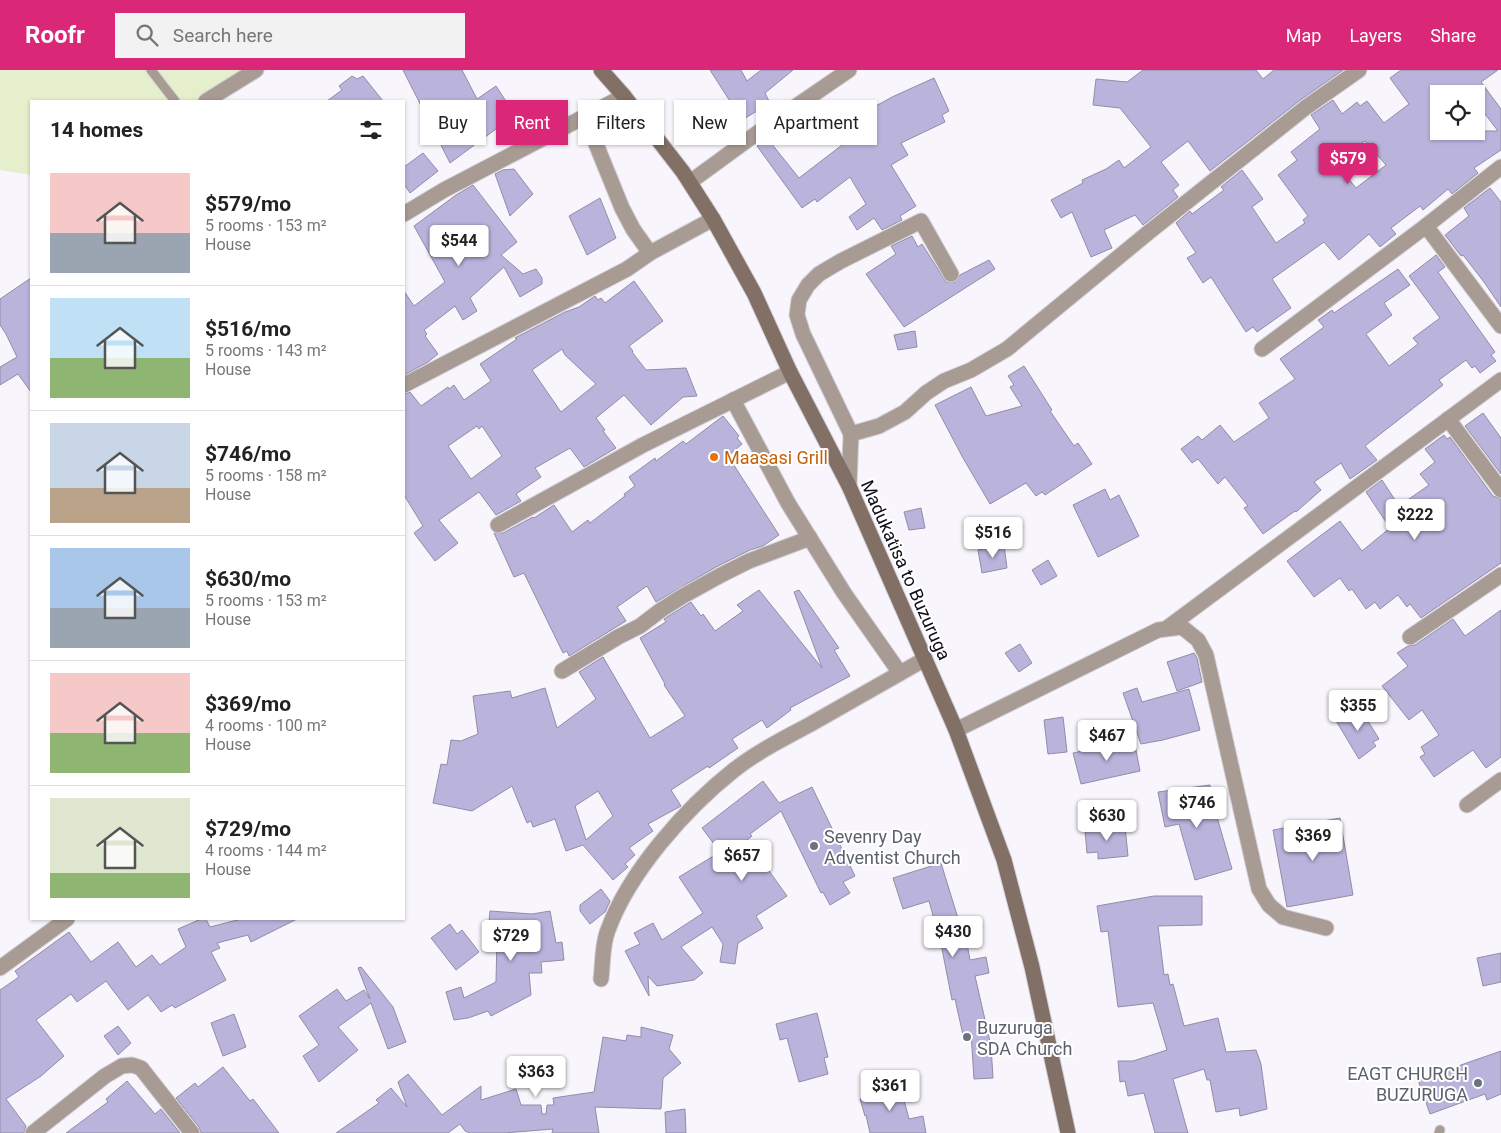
<!DOCTYPE html>
<html lang="en">
<head>
<meta charset="utf-8">
<style>
	:root { --surface:#fff; --page:#f2f2f2; --text:#222; --muted:#767676; --line:#e0e0e0; --accent:#db2777 }
	body { margin:0; font-family:Roboto,sans-serif; background:var(--page); color:var(--text); height:100vh; display:flex; flex-direction:column; font-size:19px; white-space:nowrap }
	* { box-sizing:border-box; margin:0 }
	p { font-size:16px; color:var(--muted) }
	.icon { flex:none; width:28px; height:28px; fill:none; stroke:currentColor; stroke-width:2; stroke-linecap:round; stroke-linejoin:round }
	.map { position:relative; flex:1; overflow:hidden }
	.sheet { position:absolute; left:30px; top:30px; width:375px; height:820px; display:flex; flex-direction:column; background:var(--surface); border-radius:0px; box-shadow:0 1px 4px #0004 }
	.sheet>* { flex:none }
	.top-card { position:absolute; left:420px; top:30px; width:475px; height:45px; display:flex; gap:10px }
	.buttons { position:absolute; left:1430px; top:15px; display:grid; gap:10px }
	.buttons a { display:grid; place-items:center; width:55px; height:55px; border-radius:0px; background:var(--surface); box-shadow:0 1px 4px #0004; font-size:25px }
	.price { position:absolute; translate:-50% -42px; padding:0 11px; border-radius:5px; background:#fff; color:#222; font-size:16px; line-height:32px; filter:drop-shadow(0 1px 2px #0008) }
	.price::after { content:''; position:absolute; left:50%; top:30px; width:15px; height:11px; margin-left:-8px; background:inherit; clip-path:polygon(0 0,100% 0,50% 100%) }
	.price.selected { background:var(--accent); color:#fff }
	ul { padding:0; list-style:none }
	li { display:flex; align-items:center; gap:15px; height:125px; padding:0 20px }
	li+li { border-top:1px solid var(--line) }
	li span { display:grid; place-items:center; flex:none; width:140px; height:100px; border-radius:0px; color:#555 }
	li>.icon { margin-inline-start:auto }
	span .icon { width:60px; height:60px; fill:#fffc; stroke-width:1 }
	li b { font-size:21px }
	h2 { display:flex; justify-content:space-between; align-items:center; height:60px; padding:0 20px; font-size:21px }
	.chip { padding:0 18px; border-radius:0px; background:var(--surface); box-shadow:0 1px 4px #0004; font-size:18px; line-height:45px }
	.chip.selected { background:var(--accent); color:#fff }
	header { display:flex; align-items:center; gap:30px; box-sizing:border-box; height:70px; padding:0 25px; background:var(--accent); color:#fff }
	header strong { font-size:24px }
	nav { display:flex; gap:28px; margin-inline-start:auto; font-size:18px }
	.search { width:350px; height:45px; background:var(--page); display:flex; align-items:center; gap:12px; box-sizing:border-box; padding:0 18px; border-radius:0px; color:var(--muted); font-size:19px }
	.map>svg:first-child { display:block }
	.green { fill:#e6efcb }
	.building { fill:#bab3dc; stroke:#918ca8; fill-rule:evenodd }
	.lines { fill:none; stroke-linecap:round; stroke-linejoin:round }
	.lane-casing { stroke:#d3d1d7; stroke-width:11 }
	.street-casing { stroke:#d3d1d7; stroke-width:17 }
	.secondary-casing { stroke:#d3d1d7; stroke-width:17 }
	.lane { stroke:#a89b94; stroke-width:9 }
	.street { stroke:#a89b94; stroke-width:15 }
	.secondary { stroke:#826f65; stroke-width:15 }
	.food-dot { fill:#e8710a; stroke:#fff; stroke-width:2 }
	.worship-dot { fill:#6b7280; stroke:#fff; stroke-width:2 }
	.labels { text-anchor:middle; dominant-baseline:central; stroke-width:4; stroke-linejoin:round; paint-order:stroke }
	.food-label { font-size:18px; fill:#c56008; stroke:#fff; text-anchor:start }
	.street-label { font-size:18px; fill:#100d17; stroke:#fff }
	.worship-label { font-size:18px; fill:#5b616d; stroke:#fff; text-anchor:start }
</style>
</head>
<body>
<header>
<strong>Roofr</strong>
<div class="search"><svg class="icon" aria-label="search" viewBox="0 0 24 24"><circle cx="10" cy="10" r="6"/><path d="M15 15l6 6"/></svg>Search here</div>
<nav><a>Map</a><a>Layers</a><a>Share</a></nav>
</header>
<div class="map">
<svg width="1501" height="1063" viewBox="0 0 1501 1063">
	<rect width="100%" height="100%" fill="#f8f6fc"/>
	<polygon class="green" points="0,0 255,0 211,31 31,31 31,105 0,100"/>
	<g class="building">
		<polygon points="403,0 462,0 477,29 496,16 515,45 450,93"/>
		<polygon points="710,0 741,0 747,11 761,0 793,0 765,23 770,33 742,50"/>
		<polygon points="1143,0 1256,0 1263,9 1274,0 1343,0 1299,31 1210,101 1188,71 1161,92 1179,115 1173,120 1178,127 1143,155 1135,145 1104,160 1112,178 1091,187 1072,142 1061,148 1051,130 1083,113 1082,110 1106,99 1119,90 1124,98 1151,77 1120,38 1093,35 1096,9 1127,12"/>
		<path d="M1401 0H1498L1481 12 1501 39V80L1474 98 1478 103 1452 124 1448 119 1423 140 1420 136 1391 158 1396 164 1380 177 1369 164 1339 190 1324 172 1272 209 1291 238 1257 262 1253 257 1246 262 1211 207 1203 213 1187 188 1196 183 1176 153 1190 141 1192 144 1224 120 1221 117 1242 100 1263 129 1252 137 1276 173 1305 153 1303 150 1308 146 1278 105 1297 90 1291 82 1320 59 1311 45 1333 30 1342 44 1357 32 1360 36 1367 31 1384 53 1409 34 1390 8ZM1439 24H1476V32L1498 61H1439ZM1365 71 1386 95 1356 118 1334 91Z"/>
		<polygon points="352,6 357,9 363,6 383,31 327,31 342,20 339,16"/>
		<polygon points="934,8 949,41 942,45 945,52 901,73 908,85 891,95 916,136 900,146 902,150 882,160 874,148 857,160 849,147 866,134 850,107 817,132 815,129 802,138 757,76 767,68 799,108 846,72 837,55 847,50 844,44 862,35 865,42 892,27"/>
		<polygon points="423,83 438,101 410,123 404,114 404,97"/>
		<polygon points="514,99 533,124 510,146 495,104 503,100"/>
		<polygon points="473,115 517,172 501,185 523,204 536,199 542,208 542,214 520,227 504,197 470,228 477,241 463,250 455,236 424,260 427,264 425,266 438,284 428,292 404,305 404,221 414,236 445,212 414,156 456,125"/>
		<polygon points="1490,118 1501,132 1501,237 1484,212 1463,185 1461,186 1445,165 1469,146 1464,138"/>
		<polygon points="600,128 616,168 587,185 569,146"/>
		<polygon points="912,166 918,177 922,174 946,212 955,212 960,205 989,190 995,199 904,257 866,204 896,184 891,176"/>
		<polygon points="1436,185 1445,197 1438,202 1495,282 1491,285 1496,291 1480,303 1475,296 1472,298 1466,290 1439,310 1443,315 1365,376 1377,390 1350,409 1341,393 1314,412 1321,420 1296,442 1295,441 1263,464 1244,438 1248,436 1225,407 1218,414 1198,389 1192,393 1181,379 1198,366 1202,370 1220,355 1234,372 1269,348 1259,333 1295,309 1280,289 1324,257 1318,250 1332,240 1334,243 1398,199 1410,215 1384,233 1392,245 1366,264 1389,296 1418,274 1413,268 1440,248 1409,206"/>
		<polygon points="31,208 31,322 18,304 0,315 0,297 17,287 6,264 0,255 0,229"/>
		<path d="M634 211 663 251 629 276 633 281 632 282 646 300 686 298 697 326 683 327 651 355 624 325 596 348 605 360 603 361 616 378 584 397 570 378 535 398 541 407 516 424 521 431 496 445 479 422 439 450 458 473 435 491 414 463 423 456 404 425V324L410 322 421 336 448 317 449 319 454 315 464 330 491 311 480 294 517 269 515 268 565 242 579 237 595 226 598 230 601 228 605 233ZM562 279 565 285 596 314 561 342 532 300ZM477 356 479 359 482 356 502 386 471 409 448 376Z"/>
		<polygon points="915,261 917,277 898,280 894,265"/>
		<polygon points="1024,296 1052,340 1050,341 1074,376 1078,373 1092,394 1045,425 1042,422 1036,426 1026,413 990,434 963,388 935,335 971,317 986,346 1022,336 1010,317 1014,315 1008,306"/>
		<polygon points="1483,343 1501,368 1501,404 1465,356"/>
		<polygon points="723,346 739,366 737,368 742,374 728,386 779,465 763,476 750,480 716,497 656,532 647,516 617,537 626,551 569,586 567,581 563,583 524,503 514,507 494,463 503,463 533,447 534,448 554,435 572,462 588,450 590,453 625,426 624,424 635,416 629,407 655,388 656,391 683,371 686,374"/>
		<polygon points="1444,365 1447,369 1450,367 1493,426 1501,429 1501,493 1421,548 1410,534 1407,537 1398,525 1380,539 1375,532 1366,539 1352,519 1349,521 1340,508 1314,527 1287,491 1340,451 1362,481 1390,458 1366,422 1382,410 1399,436 1429,415 1420,404 1435,392 1425,379"/>
		<polygon points="1105,419 1110,430 1119,425 1139,466 1098,487 1073,435"/>
		<polygon points="921,438 925,458 909,460 904,442"/>
		<polygon points="1004,475 1007,498 982,503 978,480"/>
		<polygon points="1048,490 1057,506 1041,515 1032,500"/>
		<path d="M759 520 822 598 794 522 799 520 839 578 834 580 850 606 790 638 791 640 767 658 762 650 732 669 738 678 709 698 708 696 671 720 681 736 648 754 653 761 629 778 635 785 625 794 628 797 613 810 583 775 566 781 555 749 533 757 531 751 527 753 512 716 472 741 433 733 441 694 447 695 451 670 461 671 478 664 473 626 510 621 512 628 545 618 557 658 596 629 579 602 603 587 650 668 685 646 664 615 665 614 640 568 666 552 664 549 691 532 701 546 703 544 715 561 743 541 737 535ZM598 721 613 746 586 770 575 736Z"/>
		<polygon points="1501,540 1501,687 1486,698 1473,680 1434,707 1420,687 1425,684 1421,677 1439,665 1422,640 1409,650 1382,616 1408,596 1397,583 1408,576 1415,575 1453,549 1465,566"/>
		<polygon points="1020,574 1032,593 1019,602 1005,583"/>
		<polygon points="1194,583 1197,588 1202,612 1177,621 1167,592"/>
		<polygon points="1137,618 1142,632 1189,619 1200,660 1163,670 1141,674 1123,623"/>
		<polygon points="1360,638 1379,669 1373,672 1376,676 1359,689 1335,649"/>
		<polygon points="1063,647 1067,682 1048,684 1044,650"/>
		<polygon points="1134,670 1140,701 1081,714 1073,683"/>
		<polygon points="763,711 779,733 812,717 855,806 843,812 850,823 830,835 823,822 821,823 781,741 750,764 752,766 747,770 787,826 756,846 763,858 738,873 735,894 720,892 723,874 712,857 681,877 703,903 694,910 657,916 648,906 649,926 625,881 640,874 634,863 653,853 662,870 703,843 679,807 720,782 702,758"/>
		<polygon points="1210,715 1214,748 1217,747 1232,799 1195,810 1179,754 1165,757 1158,722"/>
		<polygon points="1340,748 1353,825 1287,837 1273,760"/>
		<polygon points="1125,756 1128,786 1098,789 1098,782 1087,783 1085,760"/>
		<polygon points="941,793 961,858 964,858 970,890 986,887 989,903 975,906 991,976 993,1008 974,1009 971,963 963,965 955,929 952,930 941,874 929,831 903,839 893,808"/>
		<polygon points="601,819 610,831 605,842 590,854 580,841 580,835"/>
		<polygon points="1154,826 1202,826 1202,855 1158,856 1164,905 1168,904 1170,915 1173,914 1184,956 1218,948 1226,982 1256,980 1261,994 1267,1039 1240,1046 1239,1038 1216,1042 1210,1010 1207,1010 1204,999 1173,1009 1188,1063 1155,1063 1144,1023 1128,1026 1125,1011 1120,1012 1118,991 1133,991 1167,980 1153,933 1118,937 1108,861 1101,862 1097,836"/>
		<polygon points="490,841 532,844 550,841 556,873 562,872 564,890 541,892 542,903 529,903 531,925 491,946 488,941 468,948 454,950 446,922 461,917 464,928 496,912 497,868 487,875"/>
		<polygon points="201,849 206,849 210,857 241,849 297,849 251,872 248,865 217,873 220,878 211,882 226,910 175,938 172,935 161,942 148,925 128,940 106,911 77,932 71,924 36,950 64,986 41,1006 6,1029 26,1056 24,1063 0,1063 0,920 19,907 15,901 69,862 91,892 118,872 136,897 152,885 160,895 186,877 178,859"/>
		<polygon points="450,854 457,864 462,860 479,882 456,900 431,868"/>
		<polygon points="1501,883 1501,912 1483,916 1477,888"/>
		<polygon points="361,897 393,937 406,972 388,979 371,933 338,957 358,980 319,1012 303,986 319,975 299,946 337,919 346,931 364,920 370,929 358,898"/>
		<polygon points="817,943 828,987 824,988 828,1004 799,1012 787,968 780,970 776,954"/>
		<polygon points="234,944 246,977 223,986 211,953"/>
		<polygon points="118,956 131,973 118,985 104,966"/>
		<polygon points="641,957 673,965 669,979 681,993 663,1008 661,1039 595,1037 599,1063 552,1063 553,1059 504,1063 470,1063 465,1061 460,1054 448,1063 336,1063 379,1033 376,1030 391,1018 407,1037 398,1012 408,1004 442,1045 481,1016 481,1030 516,1019 521,1035 541,1035 542,1044 546,1044 547,1035 554,1035 553,1028 594,1022 603,967 626,971 627,965 641,967"/>
		<polygon points="1501,981 1501,1024 1487,1030 1485,1024 1430,1044 1418,1010"/>
		<polygon points="223,997 250,1031 253,1029 279,1063 201,1063 199,1057 176,1028 195,1013 198,1017"/>
		<polygon points="127,1011 155,1044 161,1039 180,1063 66,1063 108,1032 106,1029"/>
		<polygon points="899,1011 909,1049 923,1046 926,1063 870,1063 866,1045 865,1046 860,1029 870,1026 868,1019"/>
		<polygon points="685,1039 686,1063 666,1063 665,1042"/>
	</g>
	<g class="lines">
		<defs>
			<g id="lane">
				<polyline points="151,0 175,31"/>
				<polyline points="1439,1063 1440,1060"/>
			</g>
			<g id="street">
				<polyline points="206,31 256,0"/>
				<polyline points="585,47 622,138 633,159 650,183"/>
				<polyline points="690,112 760,61 849,0"/>
				<polyline points="404,144 444,120 624,26"/>
				<polyline points="1426,156 1501,256"/>
				<polyline points="1262,279 1426,156 1501,97"/>
				<polyline points="404,315 627,199 650,183 713,149"/>
				<polyline points="733,330 788,433 844,523 900,603"/>
				<polyline points="1448,349 1501,420"/>
				<polyline points="851,364 803,264 797,245 799,230 808,215 819,204 841,191 921,151 951,204"/>
				<polyline points="849,416 851,364 879,356 905,342 926,323 944,311 971,300 1007,279 1149,162 1305,38 1359,0"/>
				<polyline points="498,455 643,375 790,302"/>
				<polyline points="1167,558 1501,310"/>
				<polyline points="1410,567 1501,505"/>
				<polyline points="562,601 618,567 640,556 661,540 683,526 721,505 749,491 810,468"/>
				<polyline points="956,660 1158,560 1182,557 1198,570 1206,585 1259,819 1269,835 1283,847 1326,858"/>
				<polyline points="1467,735 1501,710"/>
				<polyline points="0,898 67,849"/>
				<path d="M601 909C603 893 602 874 608 860 629 802 686 738 734 700 757 682 783 669 809 655 847 633 886 611 925 589"/>
				<polyline points="33,1063 105,1006 122,996 132,995 141,998 192,1063"/>
			</g>
			<polyline id="secondary" points="601,0 624,26 683,102 713,149 754,223 790,302 849,416 956,660 1004,790 1032,897 1068,1063"/>
		</defs>
		<use href="#lane" class="lane-casing"/>
		<use href="#street" class="street-casing"/>
		<use href="#secondary" class="secondary-casing"/>
		<use href="#lane" class="lane"/>
		<use href="#street" class="street"/>
		<use href="#secondary" class="secondary"/>
	</g>
	<circle class="food-dot" cx="714" cy="387" r="5"/>
	<g class="worship-dot">
		<circle cx="814" cy="776" r="5"/>
		<circle cx="967" cy="967" r="5"/>
		<circle cx="1478" cy="1013" r="5"/>
	</g>
	<g class="labels">
		<g class="food-label">
			<text x="724" y="387">Maasasi Grill</text>
		</g>
		<g class="street-label">
			<text transform="translate(906 500) rotate(66)">Madukatisa to Buzuruga</text>
		</g>
		<g class="worship-label">
			<text x="824" y="766">Sevenry Day<tspan x="824" dy="21">Adventist Church</tspan></text>
			<text x="977" y="957">Buzuruga<tspan x="977" dy="21">SDA Church</tspan></text>
			<text x="1468" y="1003" text-anchor="end">EAGT CHURCH<tspan x="1468" dy="21">BUZURUGA</tspan></text>
		</g>
	</g>
</svg>
<div class="buttons">
<a><svg class="icon" aria-label="locate" viewBox="0 0 24 24"><circle cx="12" cy="12" r="6"/><path d="M12 2v4M12 18v4M2 12h4M18 12h4"/></svg></a>
</div>
<b class="price selected" style="left:1348px;top:115px">$579</b>
<b class="price" style="left:459px;top:197px">$544</b>
<b class="price" style="left:1415px;top:471px">$222</b>
<b class="price" style="left:993px;top:489px">$516</b>
<b class="price" style="left:1358px;top:662px">$355</b>
<b class="price" style="left:1107px;top:692px">$467</b>
<b class="price" style="left:1197px;top:759px">$746</b>
<b class="price" style="left:1107px;top:772px">$630</b>
<b class="price" style="left:1313px;top:792px">$369</b>
<b class="price" style="left:742px;top:812px">$657</b>
<b class="price" style="left:953px;top:888px">$430</b>
<b class="price" style="left:511px;top:892px">$729</b>
<b class="price" style="left:536px;top:1028px">$363</b>
<b class="price" style="left:890px;top:1042px">$361</b>
<div class="top-card">
<a class="chip">Buy</a>
<a class="chip selected">Rent</a>
<a class="chip">Filters</a>
<a class="chip">New</a>
<a class="chip">Apartment</a>
</div>
<section class="sheet">
<h2>14 homes<svg class="icon" aria-label="filters" viewBox="0 0 24 24"><path d="M4 7h16M4 17h16"/><circle cx="9" cy="7" r="2"/><circle cx="15" cy="17" r="2"/></svg></h2>
<ul>
<li><span style="background:linear-gradient(#f6c9c9 60%,#9aa5b1 0)"><svg class="icon" aria-label="home" viewBox="0 0 24 24"><path d="M3 11l9-7 9 7M6 9v11h12V9"/></svg></span><div><b>$579/mo</b><p>5 rooms · 153 m²</p><p>House</p></div></li>
<li><span style="background:linear-gradient(#bfe0f5 60%,#8fb573 0)"><svg class="icon" aria-label="home" viewBox="0 0 24 24"><path d="M3 11l9-7 9 7M6 9v11h12V9"/></svg></span><div><b>$516/mo</b><p>5 rooms · 143 m²</p><p>House</p></div></li>
<li><span style="background:linear-gradient(#c9d6e8 65%,#b9a48a 0)"><svg class="icon" aria-label="home" viewBox="0 0 24 24"><path d="M3 11l9-7 9 7M6 9v11h12V9"/></svg></span><div><b>$746/mo</b><p>5 rooms · 158 m²</p><p>House</p></div></li>
<li><span style="background:linear-gradient(#a9c7e8 60%,#9aa5b1 0)"><svg class="icon" aria-label="home" viewBox="0 0 24 24"><path d="M3 11l9-7 9 7M6 9v11h12V9"/></svg></span><div><b>$630/mo</b><p>5 rooms · 153 m²</p><p>House</p></div></li>
<li><span style="background:linear-gradient(#f6c9c9 60%,#8fb573 0)"><svg class="icon" aria-label="home" viewBox="0 0 24 24"><path d="M3 11l9-7 9 7M6 9v11h12V9"/></svg></span><div><b>$369/mo</b><p>4 rooms · 100 m²</p><p>House</p></div></li>
<li><span style="background:linear-gradient(#dfe7d0 75%,#8fb573 0)"><svg class="icon" aria-label="home" viewBox="0 0 24 24"><path d="M3 11l9-7 9 7M6 9v11h12V9"/></svg></span><div><b>$729/mo</b><p>4 rooms · 144 m²</p><p>House</p></div></li>
</ul>
</section>
</div>
</body>
</html>
